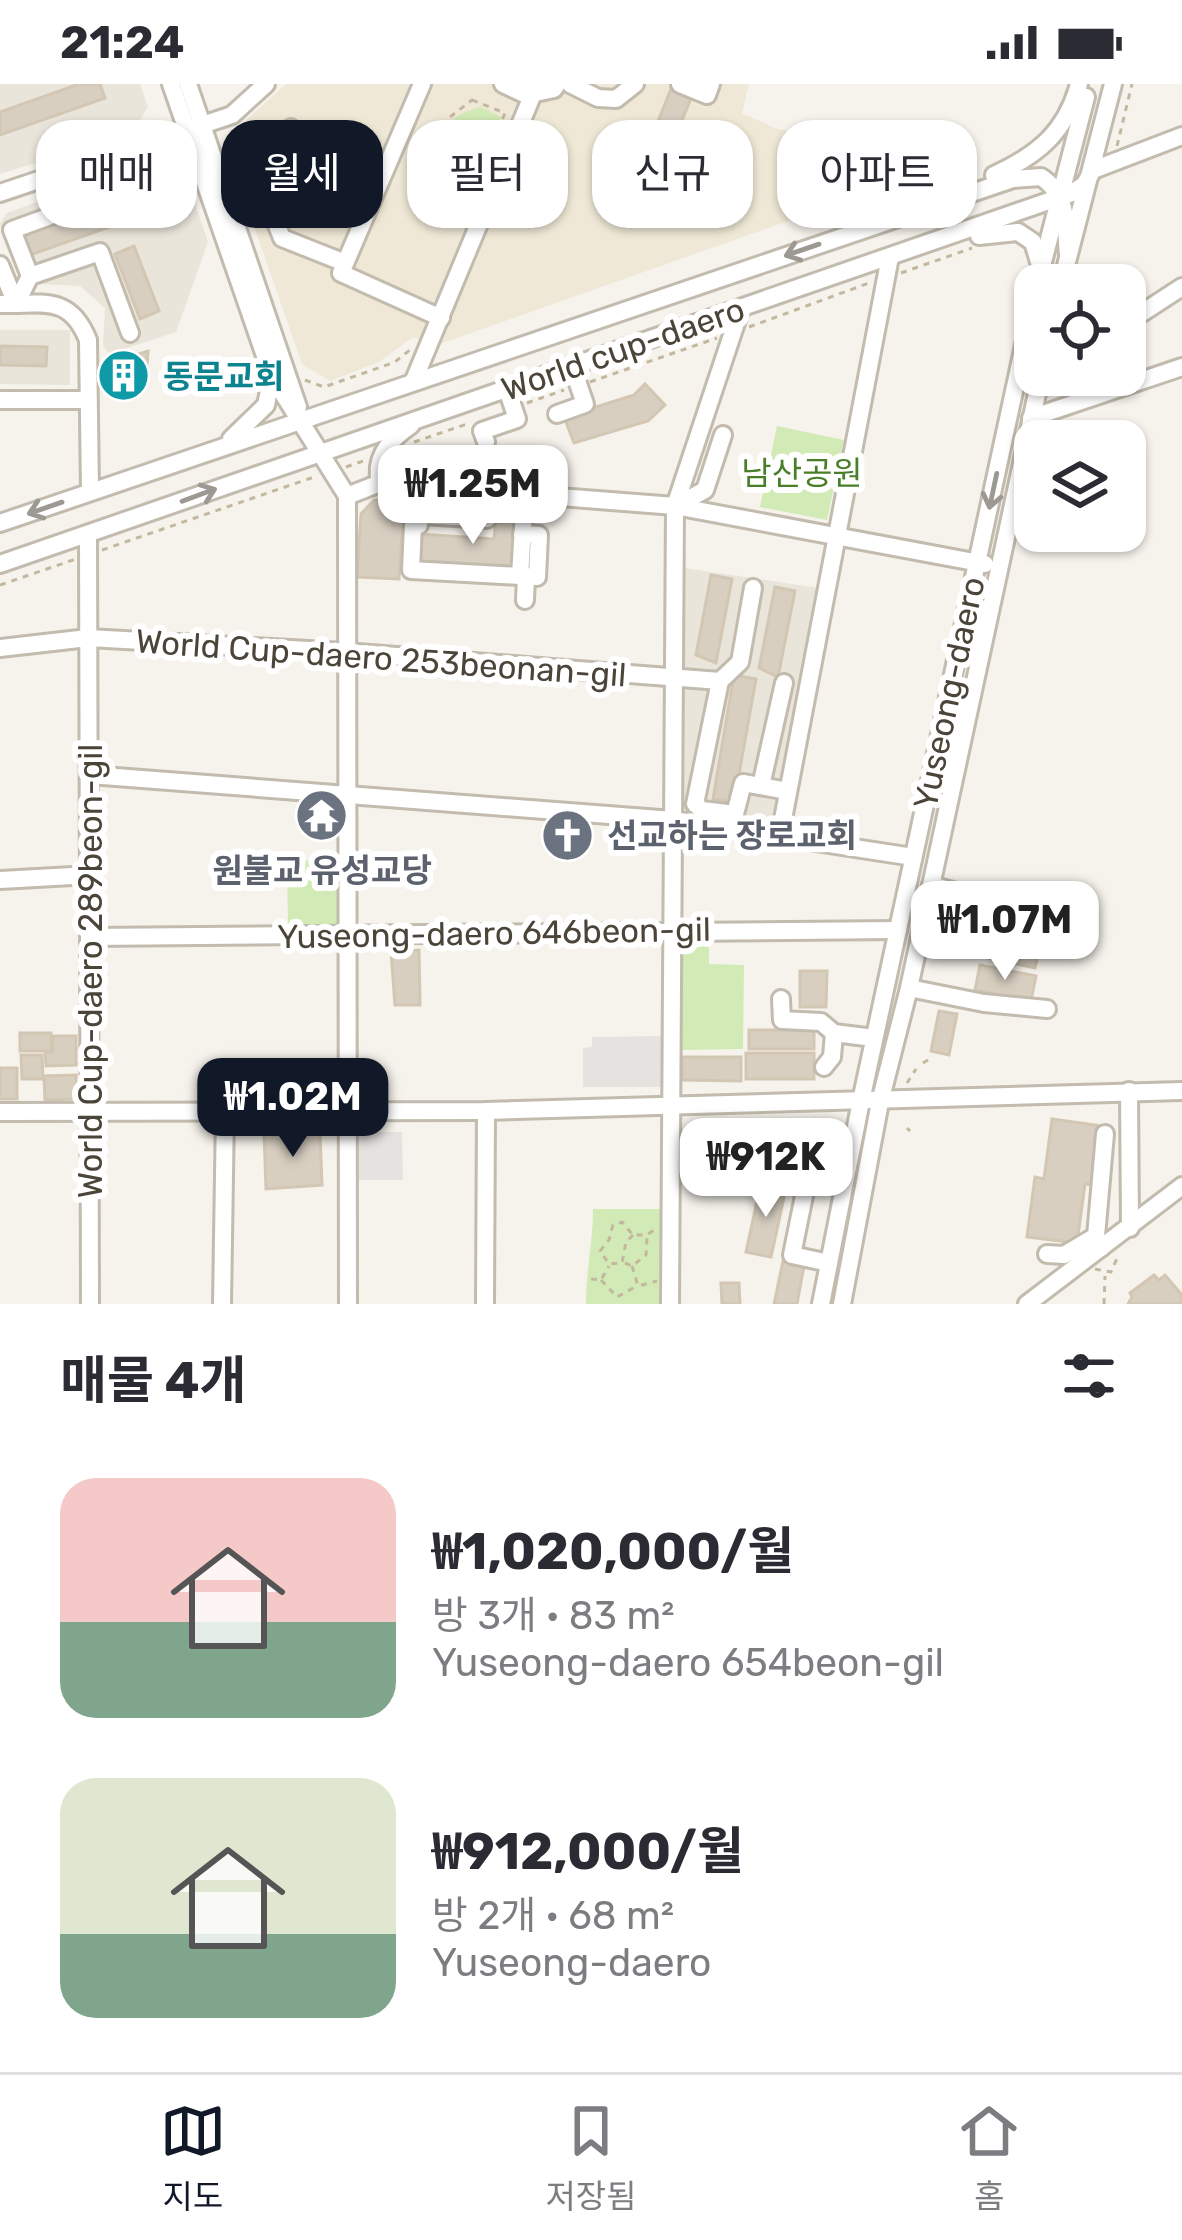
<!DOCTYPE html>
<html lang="ko">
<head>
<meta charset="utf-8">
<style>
	:root { --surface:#fff; --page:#f7f7f7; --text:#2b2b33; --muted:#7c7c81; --line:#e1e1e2; --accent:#111827 }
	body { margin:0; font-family:Rubik,"Noto Sans KR",sans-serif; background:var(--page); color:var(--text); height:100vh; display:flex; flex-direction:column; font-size:45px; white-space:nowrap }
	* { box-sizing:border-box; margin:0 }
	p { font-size:39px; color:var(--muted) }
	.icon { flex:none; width:66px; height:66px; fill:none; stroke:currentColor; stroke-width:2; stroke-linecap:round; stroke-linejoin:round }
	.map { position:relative; height:1220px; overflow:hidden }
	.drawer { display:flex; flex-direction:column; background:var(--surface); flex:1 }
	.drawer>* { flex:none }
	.banner { position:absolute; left:36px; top:36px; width:1110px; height:108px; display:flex; gap:24px }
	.buttons { position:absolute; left:1014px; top:180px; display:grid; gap:24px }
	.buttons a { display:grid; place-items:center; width:132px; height:132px; border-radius:24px; background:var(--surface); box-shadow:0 3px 9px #0004; font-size:60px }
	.price { position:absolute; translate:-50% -102px; padding:0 27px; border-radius:24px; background:#fff; color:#222; font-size:39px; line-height:78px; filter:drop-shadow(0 3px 6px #0008) }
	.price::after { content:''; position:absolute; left:50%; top:72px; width:36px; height:27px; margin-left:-18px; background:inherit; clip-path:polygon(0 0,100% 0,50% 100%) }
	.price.on { background:var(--accent); color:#fff }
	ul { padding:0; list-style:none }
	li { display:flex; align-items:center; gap:36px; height:300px; padding:0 60px }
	li span { display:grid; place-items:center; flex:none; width:336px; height:240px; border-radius:36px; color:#555 }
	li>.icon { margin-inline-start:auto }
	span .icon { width:144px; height:144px; fill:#fffc; stroke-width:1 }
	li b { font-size:51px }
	h2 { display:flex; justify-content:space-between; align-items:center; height:144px; padding:0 60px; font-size:51px }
	.tag { padding:0 42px; border-radius:36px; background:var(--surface); box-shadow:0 3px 9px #0004; font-size:42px; line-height:108px }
	.tag.on { background:var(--accent); color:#fff }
	.status { display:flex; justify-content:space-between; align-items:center; height:84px; padding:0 60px; background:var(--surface); direction:ltr }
	.status svg { height:33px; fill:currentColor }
	.menu { display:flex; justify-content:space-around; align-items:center; height:168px; border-top:3px solid var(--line); background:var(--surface); font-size:33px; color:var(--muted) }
	.menu a { display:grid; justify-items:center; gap:6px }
	.menu .on { color:var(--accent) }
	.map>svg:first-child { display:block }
	.residential { fill:#eae5da }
	.education { fill:#efe8d6 }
	.green { fill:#d2eab5 }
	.parking { fill:#e5e3e0 }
	.building { fill:#d8cfc1; stroke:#d3c7b4; stroke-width:3 }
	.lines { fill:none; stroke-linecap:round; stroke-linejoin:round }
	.minor-casing { stroke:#c2bbae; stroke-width:22 }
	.path { stroke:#c4b79f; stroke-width:3; stroke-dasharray:6 6; stroke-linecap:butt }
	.minor { stroke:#fff; stroke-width:16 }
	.oneway { stroke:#9c9892 }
	.labels { text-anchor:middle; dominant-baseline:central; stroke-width:12; stroke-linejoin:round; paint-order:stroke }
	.street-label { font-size:33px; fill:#4b4439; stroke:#fff }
	.culture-label { font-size:33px; font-weight:bold; fill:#0d838f; stroke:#fff; text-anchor:start }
	.park-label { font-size:33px; fill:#4a7f2a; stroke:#fff }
	.worship-label { font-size:33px; font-weight:bold; fill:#5b616d; stroke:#fff; text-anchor:start }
</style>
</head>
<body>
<div class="status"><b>21:24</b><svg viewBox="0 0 49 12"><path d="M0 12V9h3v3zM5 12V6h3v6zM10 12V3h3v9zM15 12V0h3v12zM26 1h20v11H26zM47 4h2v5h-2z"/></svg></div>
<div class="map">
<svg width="1182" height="1220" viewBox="0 0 1182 1220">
	<rect width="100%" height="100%" fill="#f6f3ec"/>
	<g class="residential">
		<polygon points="0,0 140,0 148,23 132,49 0,90"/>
		<polygon points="166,71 183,85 208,158 176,248 109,270 103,261 105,224 80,202 38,200 19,191 0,140 7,129"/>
		<polygon points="0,246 70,246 70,301 0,300"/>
		<polygon points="684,484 819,504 775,742 683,731"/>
	</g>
	<polygon class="education" points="286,0 749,0 742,29 775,44 935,85 437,261 413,253 379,278 330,297 302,280 224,56"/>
	<g class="green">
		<path d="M481 23 501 33 478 91 465 97 442 86 434 70C440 44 454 29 481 23Z"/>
		<polygon points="777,342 844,356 827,436 760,423"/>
		<polygon points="287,775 341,779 346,844 288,846"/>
		<polygon points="679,852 709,852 709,880 744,881 743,965 679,966"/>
		<path d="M593 1125H661V1220H586C586 1187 593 1158 593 1125Z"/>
	</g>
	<g class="parking">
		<polygon points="662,952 662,1003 583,1003 583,964 592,963 592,953"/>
		<polygon points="402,1048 403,1096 358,1096 358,1048"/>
	</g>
	<g class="building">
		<polygon points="79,0 100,0 105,14 0,51 0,28"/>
		<polygon points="673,0 697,0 675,53 655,45"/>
		<polygon points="170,99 177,119 30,171 23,151"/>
		<polygon points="134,162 159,227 140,235 115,170"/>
		<polygon points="0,262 47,263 46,282 0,281"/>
		<polygon points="148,267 146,297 108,308 99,287 104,281"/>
		<polygon points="645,300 665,321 648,337 574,359 564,333 634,311"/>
		<polygon points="374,416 404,418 399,495 357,493 361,430"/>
		<polygon points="497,425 517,426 513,485 415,479 421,450 494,455"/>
		<polygon points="711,491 732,495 716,579 696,571"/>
		<polygon points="775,503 795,507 778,593 759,584"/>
		<polygon points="734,591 756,595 734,718 713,715"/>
		<polygon points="972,809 1048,825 1043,849 967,834"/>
		<polygon points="986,840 1042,852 1035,884 979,872"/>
		<polygon points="419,866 420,921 395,921 391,868"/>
		<polygon points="980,881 1036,892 1031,917 975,906"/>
		<polygon points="800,887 827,887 826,923 800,923"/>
		<polygon points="939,927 957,930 949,971 931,967"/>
		<rect x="749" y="946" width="65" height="19"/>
		<rect x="20" y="949" width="31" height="18"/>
		<polygon points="53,952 76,952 76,981 46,982 45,968 53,968"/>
		<rect x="746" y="969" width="68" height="26"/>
		<polygon points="21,971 42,971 43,995 22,995"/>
		<polygon points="682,973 741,973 741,997 682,996"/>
		<rect x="0" y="984" width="17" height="31"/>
		<polygon points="76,991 76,1015 45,1016 44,992"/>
		<polygon points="1052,1035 1102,1042 1095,1101 1085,1100 1077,1159 1027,1153 1035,1093 1044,1095"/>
		<polygon points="264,1049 320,1049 322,1101 266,1105"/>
		<polygon points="763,1072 792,1078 787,1104 757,1097"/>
		<polygon points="761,1099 786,1104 771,1173 746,1168"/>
		<polygon points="783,1177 804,1182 797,1220 774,1220"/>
		<polygon points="1154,1191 1159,1196 1165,1191 1182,1211 1182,1220 1128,1220 1132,1213 1130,1209"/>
		<polygon points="721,1199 739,1199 740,1220 722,1220"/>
	</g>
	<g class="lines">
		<defs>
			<g id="minor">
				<polyline points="171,0 272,292 347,412"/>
				<polyline points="188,0 298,323"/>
				<polyline points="422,0 341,189 441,234"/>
				<polyline points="503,0 531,13"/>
				<polyline points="570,0 598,14 616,15 635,0"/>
				<polyline points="680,0 707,11 711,0"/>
				<polyline points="530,1 540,8 554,5 557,0"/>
				<polyline points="291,44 263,107 282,154 345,179"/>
				<polyline points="1093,86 1182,52"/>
				<path d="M994 91C1038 71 1066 48 1079 0"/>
				<polyline points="0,109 232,31 266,0"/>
				<polyline points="979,152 1018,148 1033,158 1040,181"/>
				<path d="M0 181 16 220C54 218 73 219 88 256L90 408"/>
				<polyline points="30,192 12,146 152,95"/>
				<polyline points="1037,201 1086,13"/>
				<polyline points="1061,201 1113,0"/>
				<polyline points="0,220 16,220 30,192 100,168 130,249"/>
				<polyline points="1125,240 1182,203"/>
				<polyline points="414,296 535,5"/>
				<polyline points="0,316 88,316"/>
				<polyline points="557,330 585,320 572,282"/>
				<polyline points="1031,334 1182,283"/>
				<polyline points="231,355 266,321 272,292"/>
				<polyline points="486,358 482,347 517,335 507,305"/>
				<path d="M380 399C374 374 390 355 411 341"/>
				<polyline points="424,403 422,431 419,431 419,441 413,441 411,486 520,492 525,410"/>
				<polyline points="347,412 348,1220"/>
				<polyline points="347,412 380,399 675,422 985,480"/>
				<polyline points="676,422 705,406 723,351"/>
				<polyline points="422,431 487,435"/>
				<path d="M0 439 1013 95 1041 93C1069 111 1065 141 1068 171"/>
				<polyline points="88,450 90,1220"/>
				<polyline points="0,480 1072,109 1084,101 1093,86"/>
				<polyline points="520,492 537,493 539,451 522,450"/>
				<polyline points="525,516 526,493"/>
				<polyline points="0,564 88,554 345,568 720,597 695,720 702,726 735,730 743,699 788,707"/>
				<polyline points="720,597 740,578 753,504"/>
				<polyline points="90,691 673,736 913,773"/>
				<polyline points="761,702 784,599"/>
				<polyline points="780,751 890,173"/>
				<polyline points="0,796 91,791"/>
				<polyline points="931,801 964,810 954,864"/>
				<polyline points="91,853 898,846"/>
				<polyline points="909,904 984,919 1047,925"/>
				<polyline points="781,915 782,936 821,938 834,949 874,954"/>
				<polyline points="824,983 832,973 834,949"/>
				<polyline points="1129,1007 1130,1144"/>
				<polyline points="0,1028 486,1027 1182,1007"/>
				<polyline points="807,1097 792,1171 829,1179"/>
				<polyline points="1101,1164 1096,1152 1105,1050"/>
				<polyline points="1047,1170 1064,1171 1096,1152"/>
				<polyline points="222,1220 225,1027"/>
				<polyline points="485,1220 486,1027"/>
				<polyline points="670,1220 675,422 741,224"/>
				<polyline points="821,1220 861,1017 1035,210"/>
				<polyline points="842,1220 880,1018 909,904 1041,291"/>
				<polyline points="1027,1220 1182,1102"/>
			</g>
		</defs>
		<use href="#minor" class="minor-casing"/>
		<g class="path">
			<polygon points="472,16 505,29 472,107 434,86 428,50"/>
			<polyline points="1117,62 1132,0"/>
			<polyline points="901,189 972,164"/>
			<polyline points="749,243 869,199"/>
			<polyline points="305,296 324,303 395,278 411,265"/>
			<polyline points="590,298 717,254"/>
			<polyline points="527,319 564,306"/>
			<polyline points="414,358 467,340"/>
			<polyline points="346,383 366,376"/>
			<polyline points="102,466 314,393"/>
			<polyline points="0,501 76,475"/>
			<polyline points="923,979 928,976"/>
			<polyline points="907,999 916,985"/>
			<polyline points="833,1041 835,1037"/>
			<polyline points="907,1044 910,1047"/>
			<polyline points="633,1151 626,1158 622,1179 609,1180 600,1167 609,1156 613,1141 622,1138 633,1151 647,1151 658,1143"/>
			<polyline points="625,1179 632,1182 646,1171 647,1153"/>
			<polyline points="632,1182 638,1202 657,1197"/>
			<polyline points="1095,1185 1111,1188 1119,1170"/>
			<polyline points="591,1195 601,1196 609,1182"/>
			<polyline points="601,1196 617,1213 637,1202"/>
			<polyline points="1104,1220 1105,1192"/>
		</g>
		<use href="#minor" class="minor"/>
	</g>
	<defs><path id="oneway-shaft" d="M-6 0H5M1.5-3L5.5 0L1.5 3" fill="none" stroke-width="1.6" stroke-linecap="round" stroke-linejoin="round" transform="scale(3)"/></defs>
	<g class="oneway">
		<use href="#oneway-shaft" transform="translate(802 166) rotate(161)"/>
		<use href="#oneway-shaft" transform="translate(993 407) rotate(102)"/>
		<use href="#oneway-shaft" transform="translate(199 411) rotate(-20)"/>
		<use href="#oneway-shaft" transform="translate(45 424) rotate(161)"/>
	</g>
	<defs>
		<symbol id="building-disc" viewBox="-11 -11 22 22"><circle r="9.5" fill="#0f9aa8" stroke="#fff"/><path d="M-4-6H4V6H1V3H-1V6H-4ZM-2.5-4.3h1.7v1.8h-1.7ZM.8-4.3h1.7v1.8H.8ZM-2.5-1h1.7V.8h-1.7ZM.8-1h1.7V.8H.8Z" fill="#fff"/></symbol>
		<symbol id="temple-disc" viewBox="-11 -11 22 22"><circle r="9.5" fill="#6b7280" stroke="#fff"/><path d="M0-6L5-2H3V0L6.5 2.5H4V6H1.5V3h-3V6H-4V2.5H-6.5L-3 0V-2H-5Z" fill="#fff"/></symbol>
		<symbol id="church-disc" viewBox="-11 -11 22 22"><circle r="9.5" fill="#6b7280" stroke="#fff"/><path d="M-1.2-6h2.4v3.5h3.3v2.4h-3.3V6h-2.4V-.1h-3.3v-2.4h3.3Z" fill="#fff"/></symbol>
	</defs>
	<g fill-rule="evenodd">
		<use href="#building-disc" x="94" y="262" width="59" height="59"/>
		<use href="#temple-disc" x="292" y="702" width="59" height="59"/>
		<use href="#church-disc" x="538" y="722" width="59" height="59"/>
	</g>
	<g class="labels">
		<g class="street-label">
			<text transform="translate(623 265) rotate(-19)">World cup-daero</text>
			<text transform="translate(381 574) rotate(4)">World Cup-daero 253beonan-gil</text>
			<text transform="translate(949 609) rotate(-78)">Yuseong-daero</text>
			<text transform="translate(494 849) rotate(-1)">Yuseong-daero 646beon-gil</text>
			<text transform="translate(90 887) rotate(-90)">World Cup-daero 289beon-gil</text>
		</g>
		<g class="culture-label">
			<text x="163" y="292">동문교회</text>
		</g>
		<g class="park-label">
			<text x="802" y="389">남산공원</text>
		</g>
		<g class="worship-label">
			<text x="607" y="751">선교하는 장로교회</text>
			<text x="322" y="786" text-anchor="middle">원불교 유성교당</text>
		</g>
	</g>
</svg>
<div class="buttons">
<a><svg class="icon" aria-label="locate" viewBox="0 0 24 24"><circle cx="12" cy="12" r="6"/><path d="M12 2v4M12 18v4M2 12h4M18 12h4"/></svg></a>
<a><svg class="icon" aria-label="layers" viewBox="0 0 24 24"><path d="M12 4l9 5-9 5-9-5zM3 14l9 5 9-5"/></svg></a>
</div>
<b class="price" style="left:473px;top:463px">₩1.25M</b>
<b class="price" style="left:1005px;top:899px">₩1.07M</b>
<b class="price on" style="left:293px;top:1076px">₩1.02M</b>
<b class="price" style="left:766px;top:1136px">₩912K</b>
<div class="banner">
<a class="tag">매매</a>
<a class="tag on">월세</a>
<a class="tag">필터</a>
<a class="tag">신규</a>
<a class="tag">아파트</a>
</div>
</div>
<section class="drawer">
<h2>매물 4개<svg class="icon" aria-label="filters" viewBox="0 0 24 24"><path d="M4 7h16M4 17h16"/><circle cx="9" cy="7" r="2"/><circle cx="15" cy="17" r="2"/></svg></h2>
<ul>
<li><span style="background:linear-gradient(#f6c9c9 60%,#7fa58c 0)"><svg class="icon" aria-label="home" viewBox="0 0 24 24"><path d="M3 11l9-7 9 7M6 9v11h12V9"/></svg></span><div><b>₩1,020,000/월</b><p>방 3개 · 83 m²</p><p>Yuseong-daero 654beon-gil</p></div></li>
<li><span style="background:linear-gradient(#dfe7d0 65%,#7fa58c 0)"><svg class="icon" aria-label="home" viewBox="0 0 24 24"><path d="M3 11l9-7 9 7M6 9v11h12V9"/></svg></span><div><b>₩912,000/월</b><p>방 2개 · 68 m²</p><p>Yuseong-daero</p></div></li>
</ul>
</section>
<nav class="menu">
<a class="on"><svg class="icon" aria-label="map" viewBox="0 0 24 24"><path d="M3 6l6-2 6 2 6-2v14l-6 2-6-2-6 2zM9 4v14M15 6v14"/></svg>지도</a>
<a><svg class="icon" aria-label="saved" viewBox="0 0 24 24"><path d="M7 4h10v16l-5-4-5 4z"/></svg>저장됨</a>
<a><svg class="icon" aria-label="home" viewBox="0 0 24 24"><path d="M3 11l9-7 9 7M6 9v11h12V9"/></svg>홈</a>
</nav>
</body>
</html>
